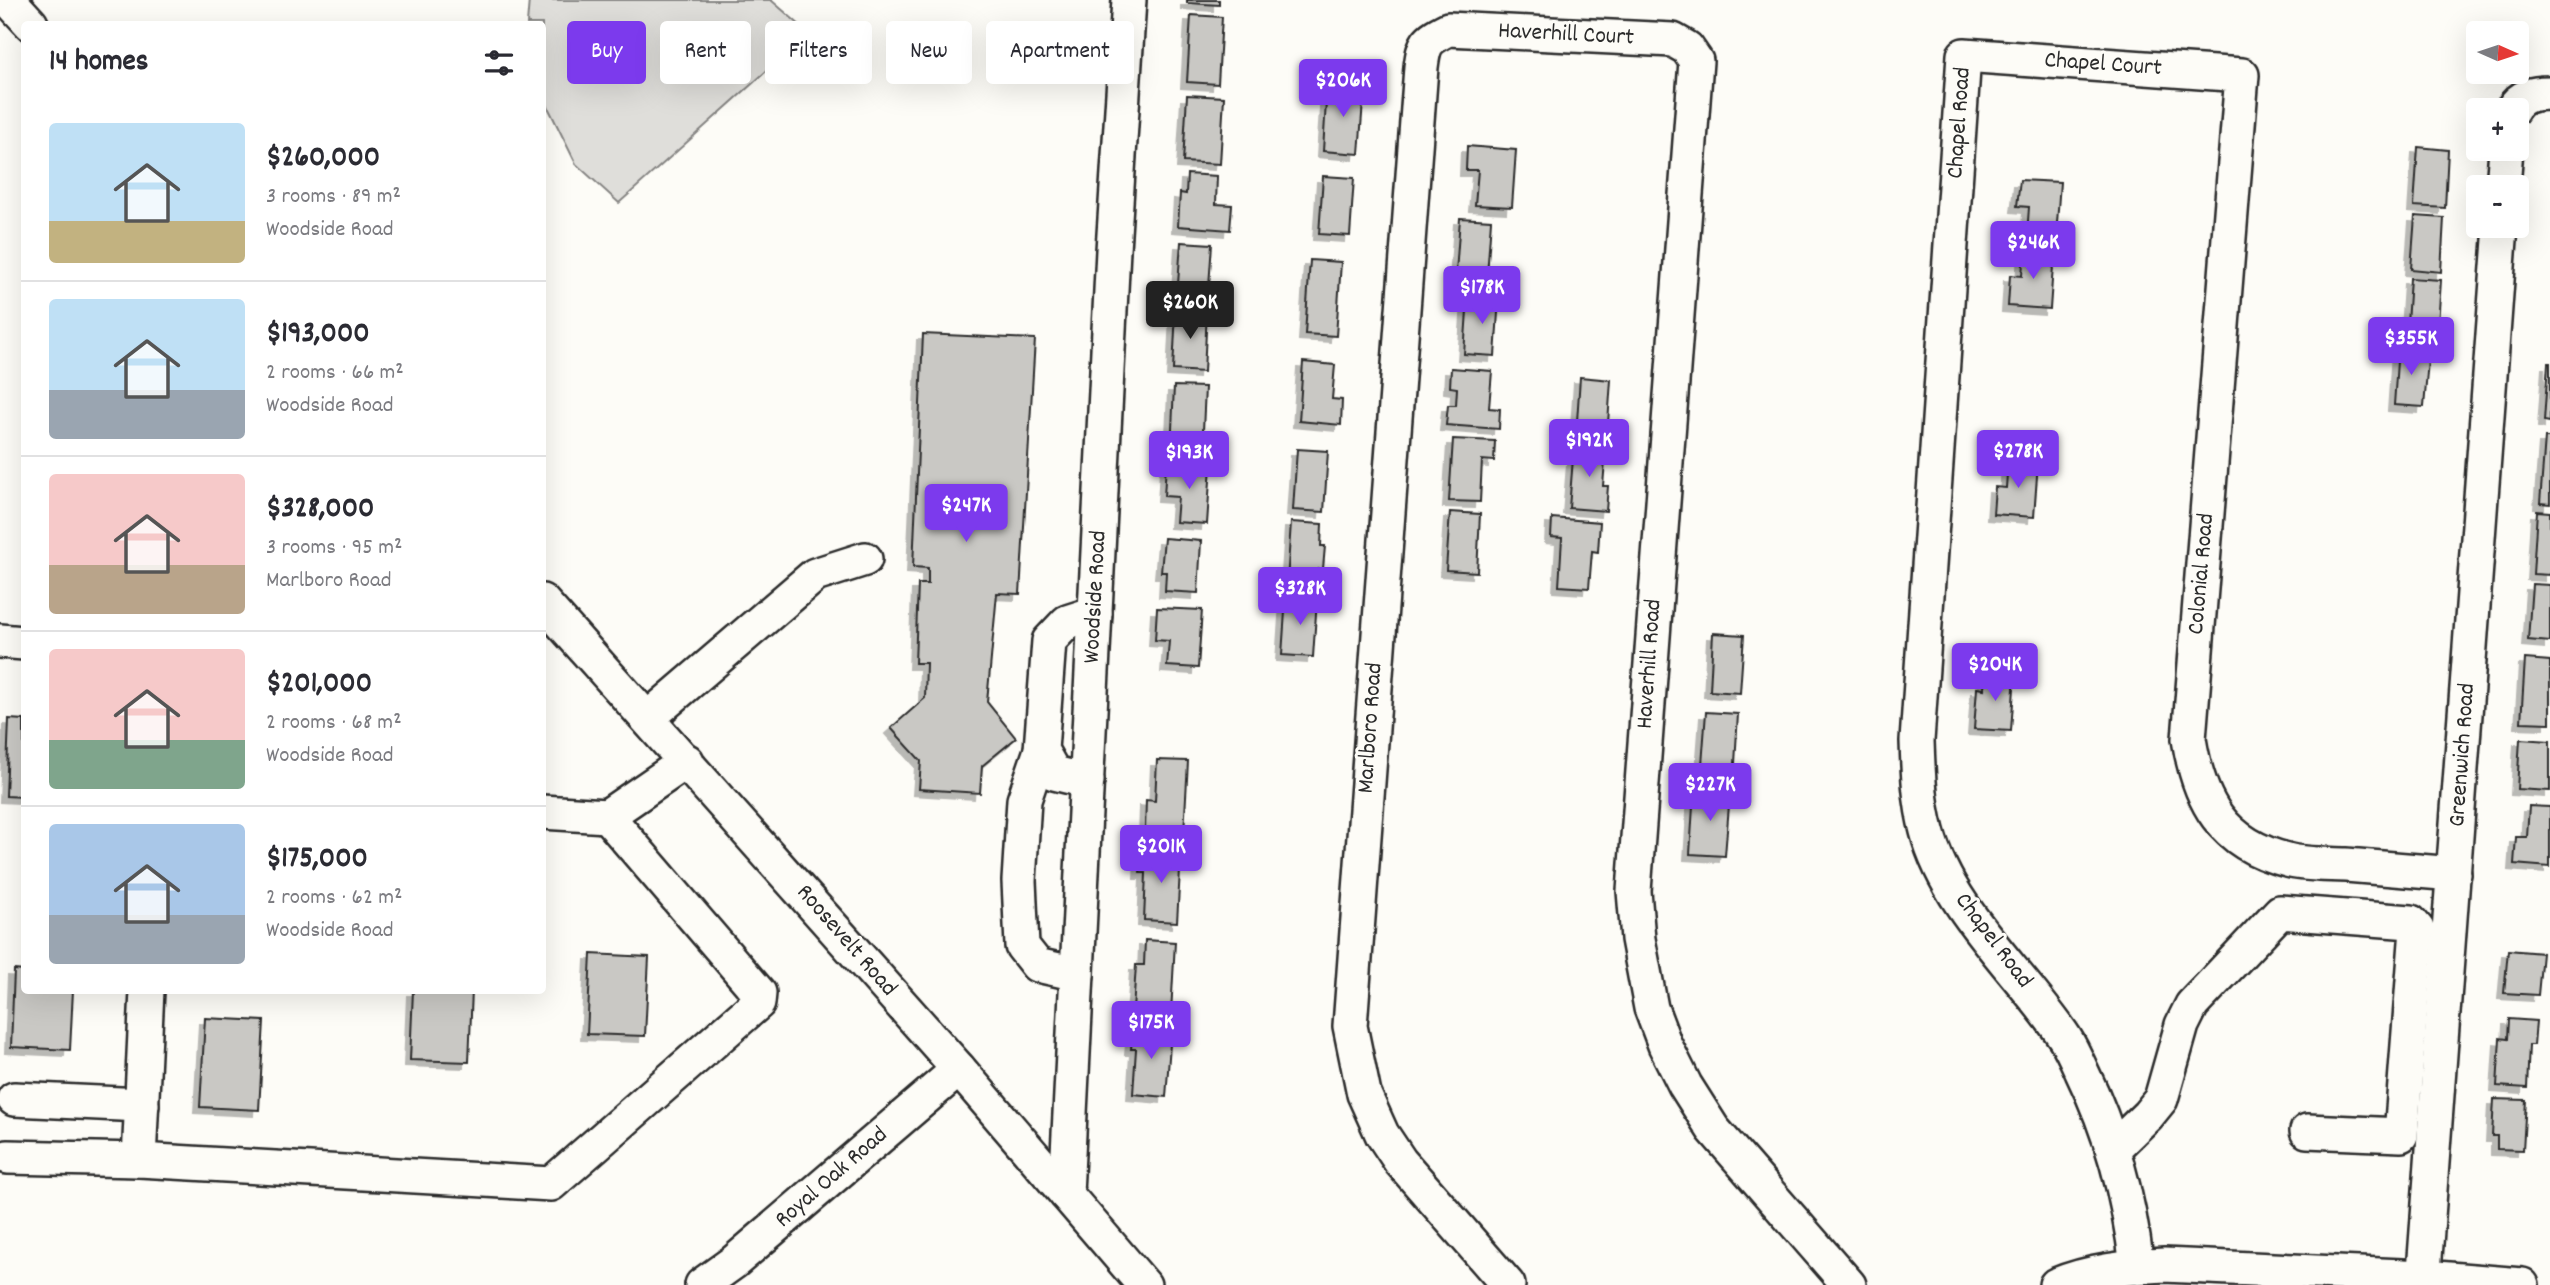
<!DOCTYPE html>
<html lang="en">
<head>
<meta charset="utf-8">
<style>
	:root { --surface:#fff; --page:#f2f2f3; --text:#2b2b33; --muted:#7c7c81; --line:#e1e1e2; --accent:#7c3aed }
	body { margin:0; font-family:Dekko,sans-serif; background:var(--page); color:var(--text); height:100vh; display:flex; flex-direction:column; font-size:26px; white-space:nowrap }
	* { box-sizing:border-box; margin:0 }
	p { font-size:23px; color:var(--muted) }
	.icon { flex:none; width:38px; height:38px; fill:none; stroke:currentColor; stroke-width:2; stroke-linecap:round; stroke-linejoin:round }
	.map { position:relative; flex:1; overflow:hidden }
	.side { position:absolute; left:21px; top:21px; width:525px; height:973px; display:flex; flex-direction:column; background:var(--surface); border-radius:7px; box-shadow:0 7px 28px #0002 }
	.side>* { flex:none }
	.guide { position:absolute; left:567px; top:21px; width:665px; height:63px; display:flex; gap:14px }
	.needle { width:46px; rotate:93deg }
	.controls { position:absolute; left:2466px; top:21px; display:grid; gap:14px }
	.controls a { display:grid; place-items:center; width:63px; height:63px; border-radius:7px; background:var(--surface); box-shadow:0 7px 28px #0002; font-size:35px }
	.price { position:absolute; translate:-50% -60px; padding:0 16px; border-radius:7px; background:var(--accent); color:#fff; font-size:23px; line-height:46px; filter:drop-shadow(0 2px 4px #0008) }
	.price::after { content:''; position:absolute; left:50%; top:42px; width:21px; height:16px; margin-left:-10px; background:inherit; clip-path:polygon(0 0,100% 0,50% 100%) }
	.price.active { background:#222; color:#fff }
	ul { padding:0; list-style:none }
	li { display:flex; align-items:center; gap:21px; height:175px; padding:0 28px }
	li+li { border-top:2px solid var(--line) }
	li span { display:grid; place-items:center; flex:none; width:196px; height:140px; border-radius:7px; color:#555 }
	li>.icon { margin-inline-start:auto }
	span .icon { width:84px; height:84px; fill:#fffc; stroke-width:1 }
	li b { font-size:30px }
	h2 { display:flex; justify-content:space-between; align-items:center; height:84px; padding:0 28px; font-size:30px }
	.chip { padding:0 24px; border-radius:7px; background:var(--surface); box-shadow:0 7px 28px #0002; font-size:24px; line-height:63px }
	.chip.active { background:var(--accent); color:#fff }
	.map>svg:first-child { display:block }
	.green { fill:#dfdeda; stroke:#858482; stroke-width:2 }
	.building { fill:#c9c8c4; stroke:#2b2b2b; stroke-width:2; filter:url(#shadow) }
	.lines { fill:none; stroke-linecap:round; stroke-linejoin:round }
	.minor-casing { stroke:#2b2b2b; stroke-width:38 }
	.minor { stroke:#fdfcf7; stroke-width:33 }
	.labels { text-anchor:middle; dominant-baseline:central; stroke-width:6; stroke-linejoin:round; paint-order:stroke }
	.street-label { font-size:24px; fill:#2b2b2b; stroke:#fdfcf7 }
</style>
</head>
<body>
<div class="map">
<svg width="2550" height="1285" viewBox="0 0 2550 1285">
	<defs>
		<filter id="shadow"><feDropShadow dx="-6" dy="6" stdDeviation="0" flood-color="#0004"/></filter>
	</defs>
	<rect width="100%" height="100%" fill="#fdfcf7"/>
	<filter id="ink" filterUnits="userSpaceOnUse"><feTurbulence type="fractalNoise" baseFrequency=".0143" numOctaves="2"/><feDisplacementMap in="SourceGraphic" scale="14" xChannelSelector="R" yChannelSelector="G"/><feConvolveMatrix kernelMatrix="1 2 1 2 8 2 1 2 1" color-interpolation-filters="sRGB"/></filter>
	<g filter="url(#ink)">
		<polygon class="green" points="529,0 771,0 809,33 619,203 576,164 546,103 542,91 542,24 527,24"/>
		<g class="building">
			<polygon points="1187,0 1219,0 1219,5 1187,3"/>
			<polygon points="1191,15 1222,17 1218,84 1187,82"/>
			<polygon points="1327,85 1364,88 1359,154 1323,151"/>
			<polygon points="1187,95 1224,97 1220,164 1183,162"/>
			<polygon points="1467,146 1516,150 1512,207 1475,205 1478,170 1466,170"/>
			<polygon points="2418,147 2448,150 2445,208 2414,206"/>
			<polygon points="1187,174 1217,176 1216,204 1232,205 1230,230 1178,226 1180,193 1186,194"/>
			<polygon points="1323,176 1354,178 1350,236 1319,234"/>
			<polygon points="2020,180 2060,182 2056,237 2027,235 2029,207 2017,206"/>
			<polygon points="2415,216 2444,218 2441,272 2411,269"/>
			<polygon points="1460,218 1491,220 1487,276 1456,273"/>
			<polygon points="1181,242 1212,244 1208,300 1177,298"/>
			<polygon points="2024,249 2054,252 2050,309 2008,306 2010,275 2022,276"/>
			<polygon points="1310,260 1341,262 1336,336 1305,334"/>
			<polygon points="2410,278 2441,280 2437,341 2406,339"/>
			<polygon points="1468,296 1499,298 1495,356 1464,354"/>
			<polygon points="1176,310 1207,311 1204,372 1173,370"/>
			<polygon points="923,334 1035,339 1020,594 997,593 987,702 1016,738 982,766 980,793 919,789 921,761 891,728 925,698 926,663 915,663 918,584 928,584 928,568 913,567"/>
			<polygon points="2398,347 2429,349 2424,407 2394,405"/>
			<polygon points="1303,362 1335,365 1332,399 1342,400 1341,425 1299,421"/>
			<polygon points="2548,363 2550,363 2550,422 2544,421"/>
			<polygon points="1451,368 1492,371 1489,408 1500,409 1499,429 1446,425 1448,405 1456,405 1457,388 1450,387"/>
			<polygon points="1580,377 1611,380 1607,438 1576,436"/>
			<polygon points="1174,386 1205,387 1202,453 1171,451"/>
			<polygon points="2545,438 2550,438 2550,504 2540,503"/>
			<polygon points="1453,439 1495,441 1494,461 1482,460 1480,502 1449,501"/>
			<polygon points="1574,446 1606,448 1603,486 1608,486 1606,511 1569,508"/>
			<polygon points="1297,449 1328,451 1324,512 1293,510"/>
			<polygon points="2008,460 2038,462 2034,517 1993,514 1995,487 2006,488"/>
			<polygon points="1166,464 1211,466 1207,524 1176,522 1178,497 1164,496"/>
			<polygon points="2537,511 2550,512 2550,575 2533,574"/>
			<polygon points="1450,512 1480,514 1477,572 1446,570"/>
			<polygon points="1552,518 1600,522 1598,552 1592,551 1589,588 1559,586 1562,538 1551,537"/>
			<polygon points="1291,522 1322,524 1321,546 1325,546 1323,569 1319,569 1318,584 1287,582"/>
			<polygon points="1164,538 1201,541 1198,593 1165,591 1166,572 1161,572"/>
			<polygon points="2532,584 2550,585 2550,642 2528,640"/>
			<polygon points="1286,597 1317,599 1313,657 1282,655"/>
			<polygon points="1157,608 1202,610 1198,668 1167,666 1169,641 1155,640"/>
			<polygon points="1713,633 1744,635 1740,693 1710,691"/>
			<polygon points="2525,659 2550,661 2550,723 2521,722"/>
			<polygon points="1985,672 2015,674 2011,731 1974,729 1977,688 1984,689"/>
			<polygon points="1706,712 1738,714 1734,780 1701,778"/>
			<polygon points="9,719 24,720 24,797 6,796"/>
			<polygon points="2520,739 2550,741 2550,791 2517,789"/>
			<polygon points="1157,760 1188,761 1184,833 1145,831 1146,800 1155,801"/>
			<polygon points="1694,790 1730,792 1725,856 1690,854"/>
			<polygon points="2529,806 2550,807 2550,867 2514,864 2516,837 2527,837"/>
			<polygon points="1141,851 1181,853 1177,922 1144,920 1146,873 1140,873"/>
			<polygon points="1145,940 1175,942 1171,1013 1133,1010 1136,965 1144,965"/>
			<polygon points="2508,950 2542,953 2538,995 2504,993"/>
			<polygon points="591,954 649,957 645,1036 587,1034"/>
			<polygon points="14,970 24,971 24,990 73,990 70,1050 11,1047"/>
			<polygon points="413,990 472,990 469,1062 410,1060"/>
			<polygon points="205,1018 264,1021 259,1110 200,1107"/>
			<polygon points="2509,1019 2536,1021 2534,1045 2529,1045 2527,1088 2497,1086 2500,1038 2508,1039"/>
			<polygon points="1133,1028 1171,1031 1166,1097 1133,1094 1136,1049 1131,1049"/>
			<polygon points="2494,1099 2526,1100 2523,1150 2497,1149 2497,1136 2492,1136"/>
		</g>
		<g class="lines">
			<defs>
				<g id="minor">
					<polyline points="9,0 31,24"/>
					<path d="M2512 110C2520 95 2534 93 2550 93"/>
					<polyline points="2503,187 2506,149"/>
					<polyline points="542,601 959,1069 1144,1285"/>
					<polyline points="0,641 24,643"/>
					<polyline points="648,718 815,575 865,559"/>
					<polyline points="1041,750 1024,800 1019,881 1022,946 1037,965 1077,974"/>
					<polyline points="1087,781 1054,773 1041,750 1049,641 1067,622 1095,613"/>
					<polyline points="542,812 607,816 687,761"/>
					<polyline points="147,990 139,1160 551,1184 758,1003 759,993 607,816"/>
					<polyline points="14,1099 142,1105"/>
					<polyline points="2113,1149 2148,1115 2161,1099 2182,1025 2192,1005 2280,912 2411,922 2417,929 2401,1135 2307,1131"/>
					<polyline points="8,1157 139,1160"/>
					<polyline points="1066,1194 1113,250 1129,0"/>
					<path d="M2137 1266C2129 1199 2112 1133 2082 1072 2077 1061 2072 1049 2065 1038 2021 972 1947 909 1927 831 1919 801 1918 771 1917 741L1964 55 2242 75 2189 739C2199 801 2222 844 2287 860 2305 865 2327 864 2346 865 2382 868 2418 871 2454 874"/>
					<polyline points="702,1285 734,1262 959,1069"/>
					<path d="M1508 1285 1400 1161 1382 1134 1364 1094 1350 1026 1421 67C1424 43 1426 40 1448 29L1673 40 1687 48 1696 61 1634 891 1638 939 1651 1008 1665 1045 1685 1085 1713 1129 1849 1285"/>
					<path d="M2056 1285C2089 1271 2128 1267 2164 1265L2424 1277 2522 1285"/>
					<polyline points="2423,1285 2501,226"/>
				</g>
			</defs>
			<use href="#minor" class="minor-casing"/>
			<use href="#minor" class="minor"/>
		</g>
	</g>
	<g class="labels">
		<g class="street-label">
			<text transform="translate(1566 35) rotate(3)">Haverhill Court</text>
			<text transform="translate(2103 65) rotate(4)">Chapel Court</text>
			<text transform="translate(1960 123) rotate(-86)">Chapel Road</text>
			<text transform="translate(2202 574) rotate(-85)">Colonial Road</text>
			<text transform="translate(1096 597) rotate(-87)">Woodside Road</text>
			<text transform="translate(1650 664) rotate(-86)">Haverhill Road</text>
			<text transform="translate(1371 728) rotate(-86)">Marlboro Road</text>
			<text transform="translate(2463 755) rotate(-86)">Greenwich Road</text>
			<text transform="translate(846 941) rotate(49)">Roosevelt Road</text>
			<text transform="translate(1993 941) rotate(53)">Chapel Road</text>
			<text transform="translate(832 1178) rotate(-41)">Royal Oak Road</text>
		</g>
	</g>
</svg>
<div class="controls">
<a><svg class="needle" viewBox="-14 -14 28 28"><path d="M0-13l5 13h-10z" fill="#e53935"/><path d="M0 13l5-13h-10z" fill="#7c7c81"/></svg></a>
<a>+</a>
<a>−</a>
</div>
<b class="price" style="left:1343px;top:119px">$206K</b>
<b class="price" style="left:2033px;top:281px">$246K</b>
<b class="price" style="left:1482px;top:326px">$178K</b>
<b class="price active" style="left:1190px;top:341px">$260K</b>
<b class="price" style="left:2411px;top:377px">$355K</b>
<b class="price" style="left:1589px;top:479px">$192K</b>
<b class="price" style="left:2018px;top:490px">$278K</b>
<b class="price" style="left:1189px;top:491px">$193K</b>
<b class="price" style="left:966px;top:544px">$247K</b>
<b class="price" style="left:1300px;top:627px">$328K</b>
<b class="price" style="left:1995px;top:703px">$204K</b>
<b class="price" style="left:1710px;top:823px">$227K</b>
<b class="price" style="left:1161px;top:885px">$201K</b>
<b class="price" style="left:1151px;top:1061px">$175K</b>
<div class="guide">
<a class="chip active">Buy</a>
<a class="chip">Rent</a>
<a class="chip">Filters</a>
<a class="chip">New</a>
<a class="chip">Apartment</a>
</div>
<section class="side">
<h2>14 homes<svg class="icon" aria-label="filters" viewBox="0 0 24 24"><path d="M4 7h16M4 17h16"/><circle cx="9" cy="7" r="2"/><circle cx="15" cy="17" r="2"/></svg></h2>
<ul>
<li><span style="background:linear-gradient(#bfe0f5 70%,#c2b280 0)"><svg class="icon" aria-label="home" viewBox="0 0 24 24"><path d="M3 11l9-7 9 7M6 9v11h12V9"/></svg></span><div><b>$260,000</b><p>3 rooms · 89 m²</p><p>Woodside Road</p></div></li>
<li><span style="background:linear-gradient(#bfe0f5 65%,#9aa5b1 0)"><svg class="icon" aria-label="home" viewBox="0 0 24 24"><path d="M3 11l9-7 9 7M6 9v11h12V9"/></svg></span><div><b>$193,000</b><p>2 rooms · 66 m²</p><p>Woodside Road</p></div></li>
<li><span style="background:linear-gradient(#f6c9c9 65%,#b9a48a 0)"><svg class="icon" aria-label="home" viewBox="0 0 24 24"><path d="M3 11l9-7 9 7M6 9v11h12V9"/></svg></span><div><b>$328,000</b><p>3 rooms · 95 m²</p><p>Marlboro Road</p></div></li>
<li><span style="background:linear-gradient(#f6c9c9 65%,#7fa58c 0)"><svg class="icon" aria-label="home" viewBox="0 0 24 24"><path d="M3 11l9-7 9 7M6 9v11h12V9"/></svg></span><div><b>$201,000</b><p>2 rooms · 68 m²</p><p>Woodside Road</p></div></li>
<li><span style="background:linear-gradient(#a9c7e8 65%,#9aa5b1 0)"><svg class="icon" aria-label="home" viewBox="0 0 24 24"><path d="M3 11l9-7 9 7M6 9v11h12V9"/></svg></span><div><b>$175,000</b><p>2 rooms · 62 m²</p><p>Woodside Road</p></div></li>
</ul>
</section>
</div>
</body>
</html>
